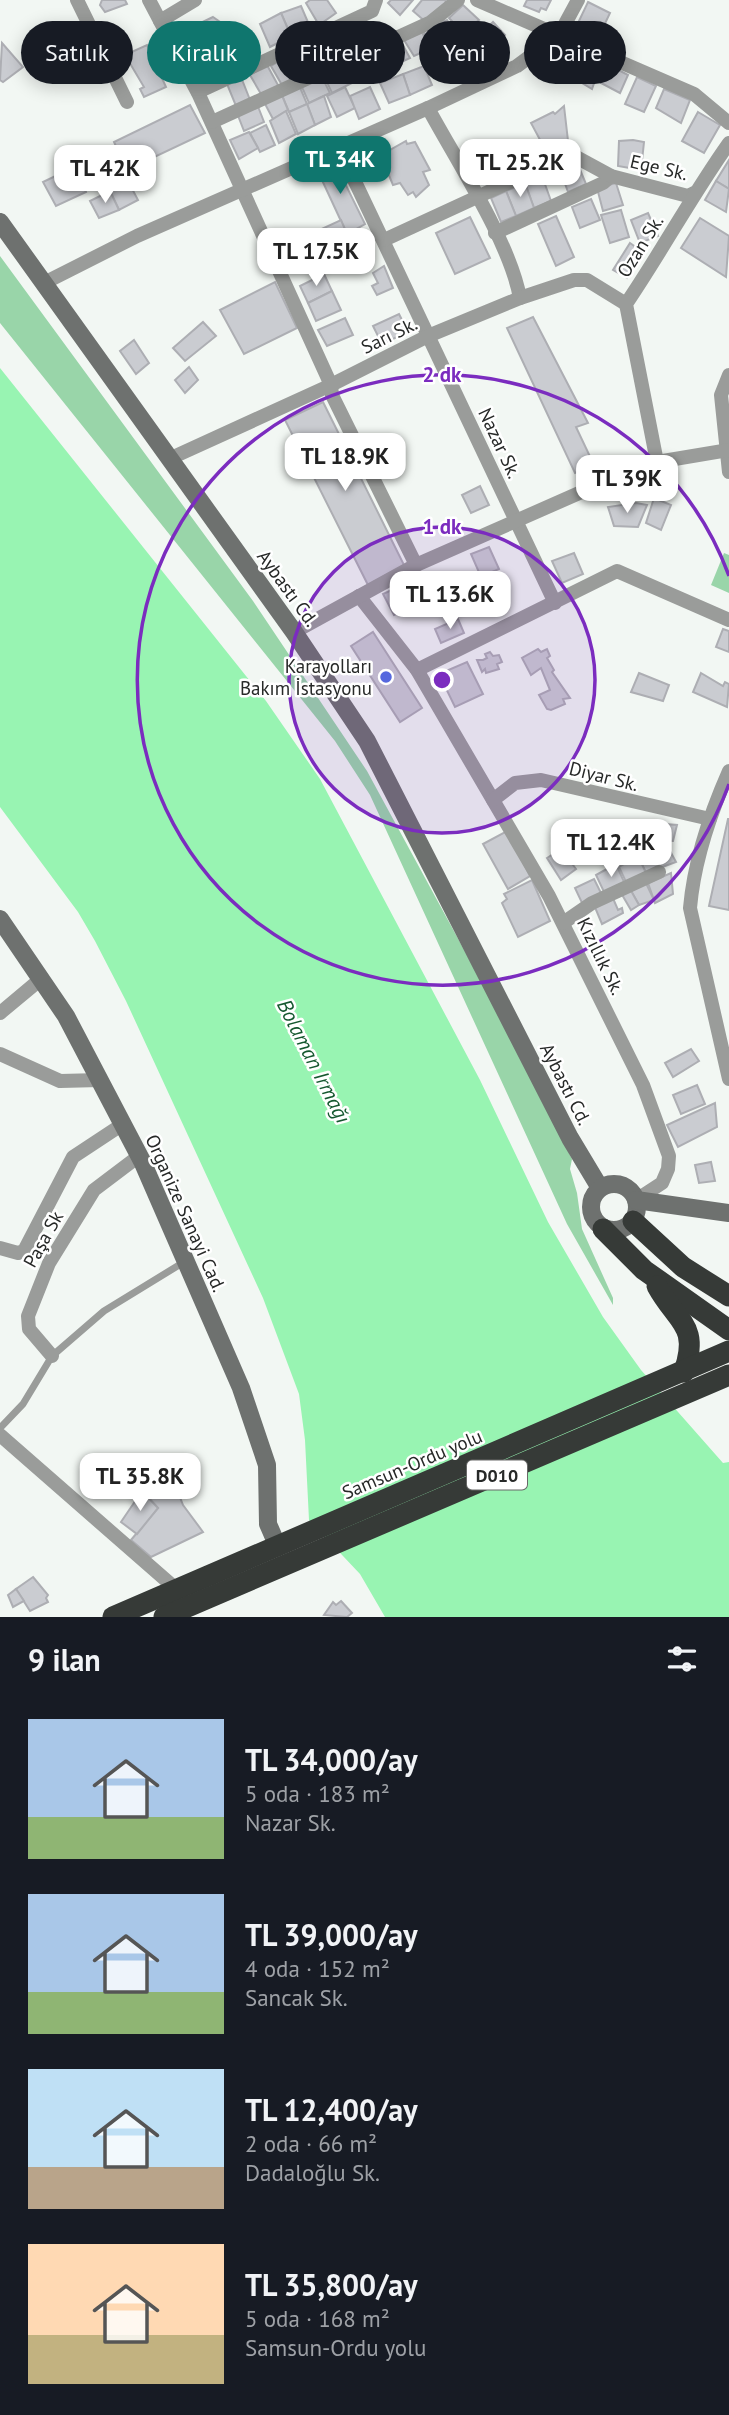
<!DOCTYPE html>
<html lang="tr">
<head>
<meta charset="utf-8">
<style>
	:root { --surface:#171b24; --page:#242831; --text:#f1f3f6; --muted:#9ea1a6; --accent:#0f766e }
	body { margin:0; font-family:"PT Sans",sans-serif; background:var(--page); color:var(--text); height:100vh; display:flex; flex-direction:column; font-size:26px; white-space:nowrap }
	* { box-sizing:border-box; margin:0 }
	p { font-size:23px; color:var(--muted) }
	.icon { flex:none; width:38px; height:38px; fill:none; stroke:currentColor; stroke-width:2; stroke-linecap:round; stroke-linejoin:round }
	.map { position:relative; height:1617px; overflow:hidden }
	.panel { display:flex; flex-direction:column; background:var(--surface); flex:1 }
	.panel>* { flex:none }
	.guide { position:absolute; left:21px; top:21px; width:688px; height:63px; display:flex; gap:14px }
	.price { position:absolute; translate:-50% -60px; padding:0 16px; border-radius:14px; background:#fff; color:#222; font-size:23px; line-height:46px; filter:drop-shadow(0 2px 4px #0008) }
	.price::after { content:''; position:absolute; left:50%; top:42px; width:21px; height:16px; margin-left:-10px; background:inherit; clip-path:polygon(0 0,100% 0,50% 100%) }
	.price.selected { background:var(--accent); color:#fff }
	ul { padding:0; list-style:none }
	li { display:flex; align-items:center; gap:21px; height:175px; padding:0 28px }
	li span { display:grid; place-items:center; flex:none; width:196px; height:140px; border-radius:0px; color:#555 }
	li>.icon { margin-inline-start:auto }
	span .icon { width:84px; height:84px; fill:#fffc; stroke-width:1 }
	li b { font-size:30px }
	h2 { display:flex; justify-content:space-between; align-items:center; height:84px; padding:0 28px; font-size:30px }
	.chip { padding:0 24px; border-radius:32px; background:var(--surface); box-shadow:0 4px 18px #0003; font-size:24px; line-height:63px }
	.chip.selected { background:var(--accent); color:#fff }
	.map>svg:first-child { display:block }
	.green { fill:#99d5a9 }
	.water { fill:#98f4b2 }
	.building { fill:#caccd1; stroke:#adaeb3; stroke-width:2 }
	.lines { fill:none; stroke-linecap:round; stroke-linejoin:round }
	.lane { stroke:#9a9c9a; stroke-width:7 }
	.street { stroke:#9a9c9a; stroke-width:14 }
	.secondary { stroke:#6e716f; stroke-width:18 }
	.highway { stroke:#363a37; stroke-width:21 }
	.ring { fill:none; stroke:#7b2cbf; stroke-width:3.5 }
	.poi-dot { fill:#5668de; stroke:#fff; stroke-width:2.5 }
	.labels { text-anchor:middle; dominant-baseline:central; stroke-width:5; stroke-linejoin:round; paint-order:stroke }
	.shield { fill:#fff; stroke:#686968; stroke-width:2 }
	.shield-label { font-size:18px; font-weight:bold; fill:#272928 }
	.street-label { font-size:19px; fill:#272928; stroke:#fff }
	.poi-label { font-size:19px; fill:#272928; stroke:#fff; text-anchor:end }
	.water-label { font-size:21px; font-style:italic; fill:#15582f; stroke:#fff }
	.centre { fill:#7b2cbf; stroke:#fff; stroke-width:3.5 }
	.ring-label { font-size:21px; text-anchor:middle; font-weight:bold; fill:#7b2cbf; stroke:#fff; stroke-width:5; stroke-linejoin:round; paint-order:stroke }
</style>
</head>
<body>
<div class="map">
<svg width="729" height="1617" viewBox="0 0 729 1617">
	<rect width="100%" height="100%" fill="#f2f7f3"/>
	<g class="green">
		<polygon points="0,256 253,601 367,771 481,981 572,1159 570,1169 577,1193 582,1229 613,1298 613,1305 567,1224 370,795 335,741 0,323"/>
		<polygon points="724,553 729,555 729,593 711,585"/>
	</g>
	<polygon class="water" points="0,368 266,701 320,779 480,1080 548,1222 603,1317 641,1370 723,1463 729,1462 729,1617 385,1617 360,1574 309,1520 305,1440 299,1394 263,1298 126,1001 95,941 78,912 0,807"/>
	<g class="building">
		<polygon points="102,0 125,0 127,4 105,12 100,5"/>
		<polygon points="310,0 327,0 336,13 319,25 306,3"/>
		<polygon points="391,0 413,0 400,15 388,3"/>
		<polygon points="422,0 444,0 447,2 427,23 413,11"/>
		<polygon points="527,0 551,0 546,10 541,8 539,12 524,6"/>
		<polygon points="588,2 610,13 600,34 578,23"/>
		<polygon points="463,5 479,20 463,33 449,18"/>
		<polygon points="301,6 310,27 291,36 281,13"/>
		<polygon points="281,13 291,36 270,47 260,24"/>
		<polygon points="213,17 220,22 233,48 230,51 233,56 210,67 192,39 195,37 190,28"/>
		<polygon points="447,20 457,37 432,47 423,31"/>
		<polygon points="493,22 505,35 499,41 505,49 491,56 474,37 484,24 487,28"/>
		<polygon points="356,23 368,46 350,55 338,32"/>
		<polygon points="422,32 430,49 414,56 404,40"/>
		<polygon points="328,36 338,60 319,67 309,45"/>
		<polygon points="400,40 410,58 384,70 376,51"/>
		<polygon points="2,43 23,67 3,82 0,80"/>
		<polygon points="147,45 166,87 144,97 140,89 144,87 125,55"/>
		<polygon points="309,45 319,67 304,76 294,52"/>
		<polygon points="367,53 376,72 354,81 346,64"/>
		<polygon points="288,56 298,75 282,85 271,66"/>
		<polygon points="584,57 601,63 592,89 574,78"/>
		<polygon points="267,65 279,87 261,94 250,75"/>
		<polygon points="345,65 352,83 332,93 323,74"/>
		<polygon points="609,65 628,75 620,93 601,83"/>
		<polygon points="424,66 432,85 410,95 403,74"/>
		<polygon points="403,74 410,95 389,103 380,83"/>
		<polygon points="321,75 330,93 309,103 301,85"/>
		<polygon points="241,77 250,100 236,106 227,84"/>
		<polygon points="637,77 656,86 644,112 625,104"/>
		<polygon points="299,85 307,104 289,112 281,93"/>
		<polygon points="345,87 355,108 337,117 327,96"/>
		<polygon points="370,87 380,109 359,119 350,96"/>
		<polygon points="664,89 690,100 681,123 656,108"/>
		<polygon points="281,93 288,110 273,119 264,102"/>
		<polygon points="324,96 331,117 315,125 307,104"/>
		<polygon points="257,104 264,122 244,131 237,113"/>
		<polygon points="307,104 315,125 298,134 289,112"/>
		<polygon points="190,105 205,133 127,170 114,142"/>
		<polygon points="564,106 568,141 546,151 531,123 553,112 555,114"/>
		<polygon points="286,111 296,134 279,143 270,121"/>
		<polygon points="698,112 720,125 704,153 682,141"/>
		<polygon points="266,125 275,145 260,152 250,133"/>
		<polygon points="249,132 258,148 239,159 230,140"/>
		<polygon points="633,140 644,142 641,170 618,166 619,141"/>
		<polygon points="406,141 407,144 415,142 430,170 423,172 429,185 416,197 413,192 408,195 400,183 393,185 383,161 386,160 383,154"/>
		<polygon points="488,148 500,173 484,180 472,156"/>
		<polygon points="332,157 365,224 347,234 315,165"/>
		<polygon points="576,160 586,184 568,192 559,167"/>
		<polygon points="729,160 729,189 716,181"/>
		<polygon points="74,167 86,192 56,206 43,182"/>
		<polygon points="542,176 551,201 534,208 525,183"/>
		<polygon points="716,181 729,189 726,212 705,200"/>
		<polygon points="129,183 138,200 119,210 110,191"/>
		<polygon points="525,183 534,208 516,216 506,191"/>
		<polygon points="616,183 623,205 603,211 597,188"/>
		<polygon points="110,191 119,210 99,218 90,201"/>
		<polygon points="506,191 516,216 501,222 491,198"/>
		<polygon points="591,199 600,220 580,228 572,207"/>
		<polygon points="621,210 629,237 610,243 601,215"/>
		<polygon points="648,213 658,236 640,243 631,220"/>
		<polygon points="556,216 574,257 556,266 538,224"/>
		<polygon points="470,217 490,258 455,274 436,233"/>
		<polygon points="700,218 729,236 726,277 681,248"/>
		<polygon points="341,220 347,234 282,263 276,250"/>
		<polygon points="630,243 644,253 627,278 613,270"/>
		<polygon points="384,266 393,288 377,295 372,286 378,283 373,273"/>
		<polygon points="324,274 332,291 308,303 300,286"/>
		<polygon points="275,282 297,328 244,354 220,310"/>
		<polygon points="332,291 341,310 316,321 308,303"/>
		<polygon points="399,314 408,332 382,344 373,326"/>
		<polygon points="533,317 588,423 576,427 594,465 575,473 507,328"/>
		<polygon points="345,318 353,335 327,346 318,330"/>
		<polygon points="203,322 216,336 185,361 173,348"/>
		<polygon points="134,340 149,363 136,374 120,351"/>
		<polygon points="189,367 198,380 185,393 175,380"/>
		<polygon points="323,402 404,565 368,585 285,420"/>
		<polygon points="480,486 489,505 471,513 462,495"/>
		<polygon points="654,498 671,505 661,530 646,523"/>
		<polygon points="636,503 647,505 638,527 614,526 608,507"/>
		<polygon points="489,547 499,569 481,577 471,554"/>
		<polygon points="574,553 583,574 562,583 552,561"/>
		<polygon points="470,573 477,588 465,590 446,602 439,587"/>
		<polygon points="409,582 419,604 394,615 383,594"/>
		<polygon points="458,619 464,633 441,643 435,629"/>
		<polygon points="723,629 729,631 729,652 716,647"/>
		<polygon points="373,632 422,708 400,722 351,646"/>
		<polygon points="538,649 541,652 547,649 550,656 547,658 554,670 552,672 570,698 563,699 565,704 551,710 547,709 539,695 550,690 541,668 531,675 522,658"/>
		<polygon points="490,652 493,656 499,655 502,662 497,664 499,669 486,673 485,669 482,672 477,660 483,660 487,658 485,654"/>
		<polygon points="467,662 483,694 455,707 439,674"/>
		<polygon points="639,673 669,685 663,701 631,692"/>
		<polygon points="701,673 723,686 725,682 729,684 727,707 693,692"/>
		<polygon points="728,819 729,819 729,910 709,906"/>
		<polygon points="652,823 677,825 673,841 650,840"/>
		<polygon points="639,824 649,841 631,853 619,836"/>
		<polygon points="507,831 530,876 508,889 483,844"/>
		<polygon points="561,849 576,869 561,880 547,858"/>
		<polygon points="652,849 669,849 676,862 660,868"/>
		<polygon points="652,849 660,868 647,875 638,856"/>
		<polygon points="638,856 647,875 627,884 619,867"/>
		<polygon points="616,864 625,884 605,894 596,875"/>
		<polygon points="671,873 673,894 655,903 648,883"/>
		<polygon points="594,879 602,895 583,905 575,888"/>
		<polygon points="532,880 550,921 518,937 502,903 507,899 504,894"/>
		<polygon points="645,881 654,900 639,905 630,889"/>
		<polygon points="630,889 639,905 631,910 621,893"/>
		<polygon points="612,896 618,910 622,908 623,913 602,924 594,905"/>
		<polygon points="691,1049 699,1061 673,1077 665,1063"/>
		<polygon points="697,1085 705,1104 681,1114 673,1095"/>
		<polygon points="715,1103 717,1127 678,1147 667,1125"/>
		<polygon points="711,1162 715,1181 699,1183 695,1165"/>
		<polygon points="165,1459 183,1505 203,1532 151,1557 131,1540 158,1508 142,1491"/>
		<polygon points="142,1491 158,1508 137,1534 121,1522"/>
		<polygon points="33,1577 48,1595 46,1598 48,1602 30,1611 16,1589"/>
		<polygon points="16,1589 24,1601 13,1607 8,1595"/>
		<polygon points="341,1601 352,1613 347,1617 324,1615 333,1602 336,1605"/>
	</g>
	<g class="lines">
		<polyline class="lane" points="0,1428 23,1404 52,1356 104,1311 184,1262"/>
		<g class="street">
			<polyline points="77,0 127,102"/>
			<polyline points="149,0 199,95 331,385 332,395 416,565"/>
			<polyline points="477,0 694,94 729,123"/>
			<polyline points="160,21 195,0"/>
			<polyline points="198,92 372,11 376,0"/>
			<path d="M428 108C456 160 510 242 520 298"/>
			<polyline points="212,122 431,22 458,0"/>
			<polyline points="339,148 555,603"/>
			<polyline points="495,233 603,183 611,176"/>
			<polyline points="384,240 553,162 576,157 611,176 688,196 694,193"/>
			<polyline points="46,282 137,236 428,108 517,66 559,35 578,0"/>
			<polyline points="729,375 721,395 729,472"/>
			<polyline points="171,458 331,385 428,336 520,298 574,280 587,280 626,304"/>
			<path d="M657 462 626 304C662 251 692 195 729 143"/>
			<polyline points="359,596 417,670 549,896 643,1085 669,1156 668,1169 662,1183 636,1200"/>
			<polyline points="294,632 416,565 645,464 729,450"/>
			<polyline points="417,670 617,571 729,620"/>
			<path d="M729 771C710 814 694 862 690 908L729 1079"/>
			<polyline points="493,800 515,783 541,780 710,819"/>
			<polyline points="563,923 592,903 659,872"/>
			<polyline points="0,1013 42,978"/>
			<polyline points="0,1054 60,1081 100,1080"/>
			<polyline points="0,1248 18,1253 24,1251 73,1157 123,1124"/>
			<polyline points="52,1356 29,1329 28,1316 49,1263 94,1190 139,1156"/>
			<polyline points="0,1435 175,1588"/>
		</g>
		<g class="secondary">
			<polyline points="0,222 294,632 367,741 570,1138 600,1188"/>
			<polyline points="0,919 66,1016 142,1161 241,1388 267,1465 268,1524 278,1547"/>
			<circle cx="614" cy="1207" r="23"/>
			<polyline points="636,1200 729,1213"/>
		</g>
		<g class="highway">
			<polyline points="633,1221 683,1267 729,1296"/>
			<polyline points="603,1229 644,1270 729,1330"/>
			<path d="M657 1286C677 1323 700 1324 684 1372"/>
			<polyline points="113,1617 729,1351"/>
			<polyline points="164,1617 729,1375"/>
		</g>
	</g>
	<circle cx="442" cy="680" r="153" fill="#7b2cbf" fill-opacity=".12"/>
	<g class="ring">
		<circle cx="442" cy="680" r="153"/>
		<path d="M729 784A305 305 0 1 1 729 576"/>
	</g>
	<circle class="poi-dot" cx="386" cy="677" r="7"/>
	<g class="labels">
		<rect class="shield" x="467" y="1460.5" width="60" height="29" rx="5"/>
		<g class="shield-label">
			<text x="497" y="1475">D010</text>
		</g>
		<g class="street-label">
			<text transform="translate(659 167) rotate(13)">Ege Sk.</text>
			<text transform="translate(640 246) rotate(-58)">Ozan Sk.</text>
			<text transform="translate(389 335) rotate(-26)">Sarı Sk.</text>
			<text transform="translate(500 443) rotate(65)">Nazar Sk.</text>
			<text transform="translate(288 588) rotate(54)">Aybastı Cd.</text>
			<text transform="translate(604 776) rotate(14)">Diyar Sk.</text>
			<text transform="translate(601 956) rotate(64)">Kızıllık Sk.</text>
			<text transform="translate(566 1084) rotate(63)">Aybastı Cd.</text>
			<text transform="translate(186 1213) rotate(66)">Organize Sanayi Cad.</text>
			<text transform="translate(43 1239) rotate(-61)">Paşa Sk</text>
			<text transform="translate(412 1464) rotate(-23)">Samsun-Ordu yolu</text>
		</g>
		<g class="poi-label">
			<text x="372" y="666">Karayolları<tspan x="372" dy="22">Bakım İstasyonu</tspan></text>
		</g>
		<g class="water-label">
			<text transform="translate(314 1061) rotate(63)">Bolaman Irmağı</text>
		</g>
	</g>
	<circle cx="442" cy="680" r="10" class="centre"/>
	<g class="ring-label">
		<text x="442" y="382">2 dk</text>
		<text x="442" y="534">1 dk</text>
	</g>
</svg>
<b class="price selected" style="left:340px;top:196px">TL 34K</b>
<b class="price" style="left:520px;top:199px">TL 25.2K</b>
<b class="price" style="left:105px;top:205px">TL 42K</b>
<b class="price" style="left:316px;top:288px">TL 17.5K</b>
<b class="price" style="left:345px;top:493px">TL 18.9K</b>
<b class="price" style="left:627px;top:515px">TL 39K</b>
<b class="price" style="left:450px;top:631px">TL 13.6K</b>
<b class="price" style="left:611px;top:879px">TL 12.4K</b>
<b class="price" style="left:140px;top:1513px">TL 35.8K</b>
<div class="guide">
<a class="chip">Satılık</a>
<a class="chip selected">Kiralık</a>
<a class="chip">Filtreler</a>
<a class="chip">Yeni</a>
<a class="chip">Daire</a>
</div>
</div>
<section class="panel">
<h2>9 ilan<svg class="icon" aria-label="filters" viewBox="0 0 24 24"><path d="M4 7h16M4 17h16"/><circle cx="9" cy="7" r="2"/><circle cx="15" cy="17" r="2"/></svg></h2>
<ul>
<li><span style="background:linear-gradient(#a9c7e8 70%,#8fb573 0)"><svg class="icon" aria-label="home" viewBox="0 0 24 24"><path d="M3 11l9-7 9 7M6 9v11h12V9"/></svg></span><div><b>TL 34,000/ay</b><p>5 oda · 183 m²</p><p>Nazar Sk.</p></div></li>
<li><span style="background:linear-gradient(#a9c7e8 70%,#8fb573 0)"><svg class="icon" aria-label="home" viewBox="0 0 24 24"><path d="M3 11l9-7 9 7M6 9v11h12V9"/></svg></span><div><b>TL 39,000/ay</b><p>4 oda · 152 m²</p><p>Sancak Sk.</p></div></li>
<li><span style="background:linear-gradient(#bfe0f5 70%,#b9a48a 0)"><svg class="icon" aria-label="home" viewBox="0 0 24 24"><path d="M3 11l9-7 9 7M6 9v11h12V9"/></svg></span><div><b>TL 12,400/ay</b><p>2 oda · 66 m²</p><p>Dadaloğlu Sk.</p></div></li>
<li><span style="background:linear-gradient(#ffd9b3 65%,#c2b280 0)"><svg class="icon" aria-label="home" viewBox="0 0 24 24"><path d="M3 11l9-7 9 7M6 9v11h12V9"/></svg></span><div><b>TL 35,800/ay</b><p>5 oda · 168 m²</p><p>Samsun-Ordu yolu</p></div></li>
</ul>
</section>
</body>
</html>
